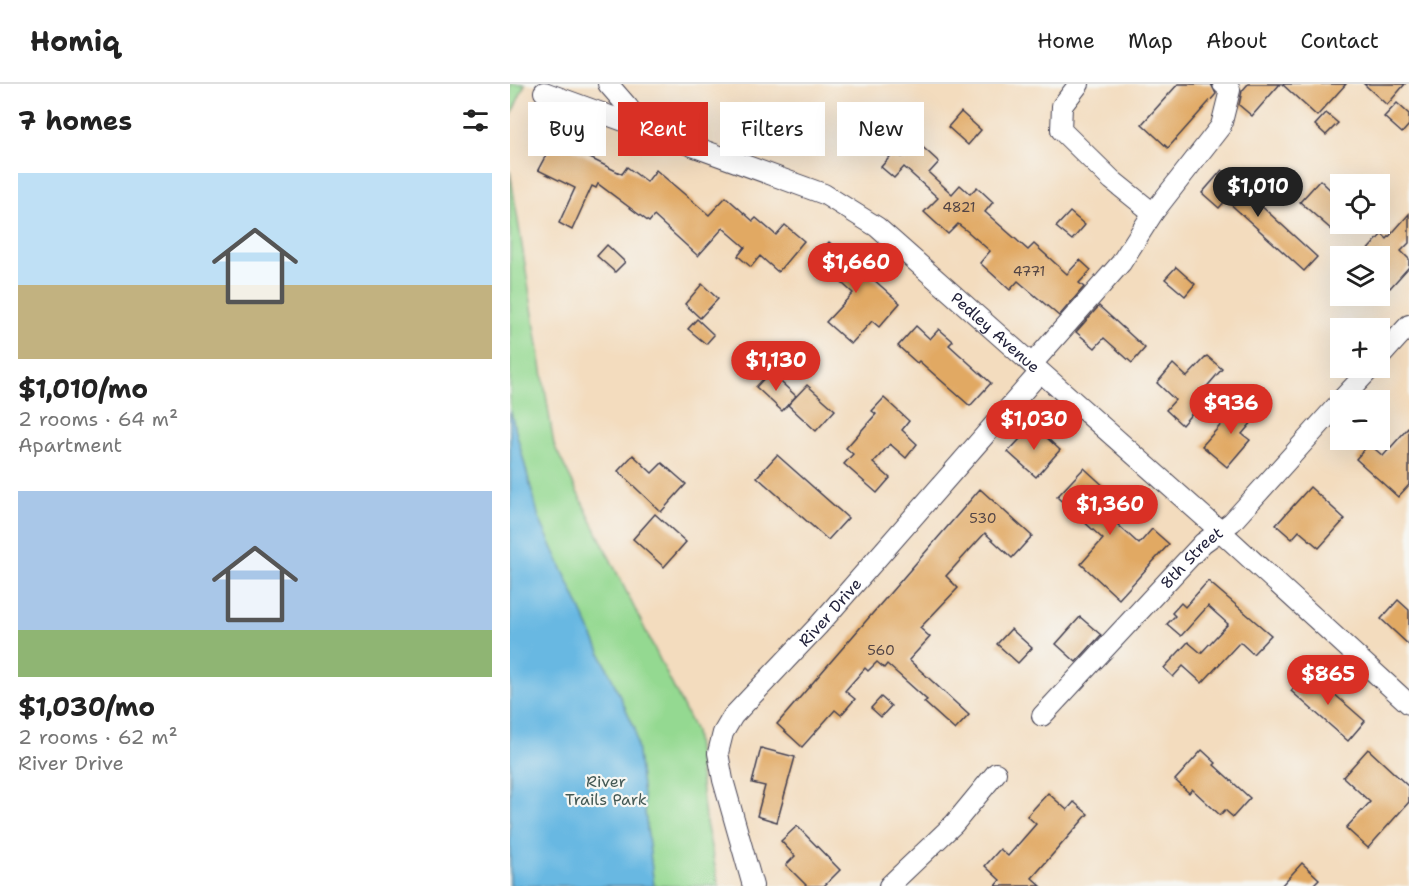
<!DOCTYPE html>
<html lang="en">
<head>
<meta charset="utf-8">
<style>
	:root { --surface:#fff; --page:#f2f2f2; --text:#222; --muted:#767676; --line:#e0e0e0; --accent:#d93025 }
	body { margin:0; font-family:"Shantell Sans",sans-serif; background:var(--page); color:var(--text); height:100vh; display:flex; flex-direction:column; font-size:22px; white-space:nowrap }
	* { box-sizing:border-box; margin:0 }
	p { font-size:20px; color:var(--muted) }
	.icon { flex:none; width:33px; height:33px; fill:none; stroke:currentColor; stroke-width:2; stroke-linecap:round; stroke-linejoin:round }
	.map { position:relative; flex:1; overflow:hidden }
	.details { display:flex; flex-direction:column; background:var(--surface); width:510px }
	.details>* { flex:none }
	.top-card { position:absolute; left:18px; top:18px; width:570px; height:54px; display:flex; gap:12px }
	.tools { position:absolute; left:820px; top:90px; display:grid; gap:12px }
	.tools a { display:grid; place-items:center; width:60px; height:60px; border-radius:0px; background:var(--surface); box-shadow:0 6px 24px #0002; font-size:30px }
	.price { position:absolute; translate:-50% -51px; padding:0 14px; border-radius:21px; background:var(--accent); color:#fff; font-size:20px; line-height:39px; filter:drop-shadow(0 2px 3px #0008) }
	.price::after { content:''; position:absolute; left:50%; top:36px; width:18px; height:14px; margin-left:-9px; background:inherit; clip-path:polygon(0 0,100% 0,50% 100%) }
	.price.active { background:#222; color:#fff }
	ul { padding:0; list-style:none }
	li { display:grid; align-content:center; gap:12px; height:318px; padding:0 18px }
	li span { display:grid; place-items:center; height:186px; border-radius:0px; color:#555 }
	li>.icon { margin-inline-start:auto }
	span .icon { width:108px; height:108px; fill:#fffc; stroke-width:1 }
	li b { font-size:26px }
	h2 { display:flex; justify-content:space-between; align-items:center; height:72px; padding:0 18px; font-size:26px }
	.pill { padding:0 21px; border-radius:0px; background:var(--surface); box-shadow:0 6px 24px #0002; font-size:21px; line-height:54px }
	.pill.active { background:var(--accent); color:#fff }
	header { display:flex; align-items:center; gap:36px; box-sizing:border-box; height:84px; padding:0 30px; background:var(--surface); border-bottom:2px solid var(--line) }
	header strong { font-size:28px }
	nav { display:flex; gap:33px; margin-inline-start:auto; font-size:21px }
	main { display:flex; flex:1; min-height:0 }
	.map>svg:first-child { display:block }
	.green { fill:#94d991; stroke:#5b7e66; stroke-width:1.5 }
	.water { fill:#67b8e2; stroke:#446d8e; stroke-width:1.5 }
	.building { fill:#e1a964 }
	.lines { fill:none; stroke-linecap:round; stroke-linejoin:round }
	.minor-casing { stroke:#413e4f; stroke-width:22 }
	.minor { stroke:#fff; stroke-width:20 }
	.labels { text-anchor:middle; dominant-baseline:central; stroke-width:4.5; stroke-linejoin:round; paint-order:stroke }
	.number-label { font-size:14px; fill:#524445 }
	.street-label { font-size:16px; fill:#22223b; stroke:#f6f6f2 }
	.park-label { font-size:16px; fill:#445955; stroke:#f6f6f2 }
</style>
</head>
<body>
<header>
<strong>Homiq</strong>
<nav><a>Home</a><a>Map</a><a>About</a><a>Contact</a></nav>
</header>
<main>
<section class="details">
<h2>7 homes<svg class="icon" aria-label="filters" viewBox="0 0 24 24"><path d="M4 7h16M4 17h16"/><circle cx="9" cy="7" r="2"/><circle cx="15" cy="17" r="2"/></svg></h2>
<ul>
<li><span style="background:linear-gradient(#bfe0f5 60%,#c2b280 0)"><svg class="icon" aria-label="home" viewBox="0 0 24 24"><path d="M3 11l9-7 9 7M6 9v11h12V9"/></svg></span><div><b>$1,010/mo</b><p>2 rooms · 64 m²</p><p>Apartment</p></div></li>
<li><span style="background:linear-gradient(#a9c7e8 75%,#8fb573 0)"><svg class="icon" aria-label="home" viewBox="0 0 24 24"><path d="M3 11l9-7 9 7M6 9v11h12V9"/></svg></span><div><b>$1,030/mo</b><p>2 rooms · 62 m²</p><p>River Drive</p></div></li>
</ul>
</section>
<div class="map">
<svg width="899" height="802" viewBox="0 0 899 802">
	<rect width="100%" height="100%" fill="#f6f6f2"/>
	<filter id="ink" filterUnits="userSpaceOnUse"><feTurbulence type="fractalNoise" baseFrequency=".0167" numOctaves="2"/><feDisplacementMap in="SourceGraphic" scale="12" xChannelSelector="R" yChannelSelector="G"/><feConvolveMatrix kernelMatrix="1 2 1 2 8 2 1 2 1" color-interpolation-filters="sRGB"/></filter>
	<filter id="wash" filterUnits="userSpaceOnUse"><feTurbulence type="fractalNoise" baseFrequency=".008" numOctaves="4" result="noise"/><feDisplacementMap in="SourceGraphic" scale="24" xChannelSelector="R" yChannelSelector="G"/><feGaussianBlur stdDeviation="1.35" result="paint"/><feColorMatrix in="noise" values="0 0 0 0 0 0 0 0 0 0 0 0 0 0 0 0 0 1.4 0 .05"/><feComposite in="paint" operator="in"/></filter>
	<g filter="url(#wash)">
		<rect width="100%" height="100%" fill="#f3dcbe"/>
		<g class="green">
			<polygon points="0,0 15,0 0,34"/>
			<polygon points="0,87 44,361 185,647 195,734 209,802 0,802"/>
		</g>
		<polygon class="water" points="0,325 29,434 125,645 144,802 0,802"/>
		<g id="blocks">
			<g class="building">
				<polygon points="668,0 701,0 706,10 658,64 632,40"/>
				<polygon points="738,0 770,0 742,32 729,21 732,7"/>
				<polygon points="772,0 836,0 807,32"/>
				<polygon points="854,0 895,0 877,21"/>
				<polygon points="887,19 899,30 899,41 892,49 874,33"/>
				<polygon points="451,28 471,46 458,61 438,43"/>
				<polygon points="816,29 828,39 816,51 805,41"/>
				<polygon points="44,56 112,90 117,83 137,98 146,86 199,131 216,113 243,137 246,134 266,151 275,141 294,157 268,188 250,172 241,183 228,172 235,163 213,144 188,172 144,132 139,138 88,100 86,104 82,102 62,146 49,139 65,104 28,86"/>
				<polygon points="406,57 429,78 419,89 442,110 450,101 460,110 467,103 483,118 475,128 518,166 524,160 557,190 570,176 581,186 569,199 574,203 549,232 508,197 500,206 470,179 480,167 457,147 448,140 438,150 414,128 428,114 394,83 384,94 371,83 385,67 392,73"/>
				<polygon points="712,86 807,173 794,187 716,116 709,124 692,109"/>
				<polygon points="810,96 831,116 831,138 823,147 790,118"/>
				<polygon points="560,128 575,141 562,156 546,143"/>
				<polygon points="899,130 899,159 891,167 899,175 899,183 880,204 870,195 870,172 852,172 872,150 877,155"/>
				<polygon points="319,158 329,167 334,161 357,182 353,186 390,219 369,243 362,237 341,260 316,238 343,209 304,174"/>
				<polygon points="97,161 115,178 105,188 87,172"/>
				<polygon points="666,183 685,200 675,212 655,195"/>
				<polygon points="192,200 208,215 190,234 175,220"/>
				<polygon points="589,222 635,264 622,279 594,254 585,264 566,248"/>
				<polygon points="187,235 204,251 196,260 178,245"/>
				<polygon points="406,242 420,255 429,245 443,257 439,261 481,299 460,322 409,277 407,279 388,262"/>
				<polygon points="697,272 712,285 693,307 698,311 672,341 656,326 665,316 647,299 663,280 677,293"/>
				<polygon points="260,288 286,312 272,327 246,303"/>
				<polygon points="297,301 325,326 306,347 278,321"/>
				<polygon points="374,314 399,337 392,346 407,360 396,374 380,360 363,379 380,394 367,409 334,380 343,370 336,364 366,330 362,327"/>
				<polygon points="732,317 748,331 732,350 740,356 717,383 692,362"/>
				<polygon points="523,341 550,366 526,393 498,368"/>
				<polygon points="899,343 899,401 888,413 846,375 859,360 873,372"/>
				<polygon points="123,371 142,389 152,379 176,400 151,428 108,387"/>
				<polygon points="267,371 338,434 318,456 247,393"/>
				<polygon points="574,384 609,416 596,430 629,460 642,445 659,460 609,515 571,480 593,455 547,413"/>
				<polygon points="800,403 835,435 809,464 789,447 782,455 766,441"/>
				<polygon points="470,405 522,452 502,474 475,449 436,492 448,504 410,544 420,553 399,576 459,631 445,646 414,618 417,616 377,580 374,584 367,578 358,587 355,584 335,607 345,615 331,631 325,626 292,663 267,640"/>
				<polygon points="145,430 176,458 154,483 123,455"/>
				<polygon points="698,497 761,551 743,570 730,558 692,599 673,582 663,593 654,584 678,558 691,569 718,540 698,522 671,552 657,540 665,532 662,529 671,519 675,523"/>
				<polygon points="888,516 899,526 899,561 871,535"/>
				<polygon points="570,533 591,551 566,578 546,560"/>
				<polygon points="501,545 522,564 508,579 487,560"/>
				<polygon points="798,587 855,637 838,657 781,607"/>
				<polygon points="371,613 381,622 371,633 361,624"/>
				<polygon points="251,664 285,673 267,738 247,732 255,702 242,699"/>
				<polygon points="858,665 899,703 899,718 858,764 836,744 860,718 833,693"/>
				<polygon points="692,666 706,679 704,681 740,714 723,733 715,726 710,731 682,705 679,709 665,696"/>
				<polygon points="538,709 557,726 564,718 578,730 522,794 531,802 485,802 490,796 475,782 490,765 498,772 526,740 517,732"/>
				<polygon points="287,742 330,786 314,802 297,802 276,781 285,772 271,757"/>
				<polygon points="792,779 809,795 802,802 771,802"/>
			</g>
		</g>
	</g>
	<g filter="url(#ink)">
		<use href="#blocks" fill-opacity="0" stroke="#413e4f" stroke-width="1.5"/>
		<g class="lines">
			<defs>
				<g id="minor">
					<polyline points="98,0 118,23 135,46"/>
					<polyline points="569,0 552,22 551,46 602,96 643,129"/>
					<path id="s1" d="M34 8 314 110 367 143 709 446 899 620"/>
					<polyline points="870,273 899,241"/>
					<polyline points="522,280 611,179 643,129 711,42 720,6 713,0"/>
					<polyline points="831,316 861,284"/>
					<path id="s2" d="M532 632 693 459 722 438 831 317"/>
					<path id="s3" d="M243 802 213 696 208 669 213 649 223 632 308 542 530 288"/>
					<polyline points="379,802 444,740 486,689"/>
				</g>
			</defs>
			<use href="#minor" class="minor-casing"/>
			<use href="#minor" class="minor"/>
		</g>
	</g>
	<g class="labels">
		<g class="number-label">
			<text x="449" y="123">4821</text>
			<text x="519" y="187">4771</text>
			<text x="473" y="434">530</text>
			<text x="371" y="566">560</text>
		</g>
		<g class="street-label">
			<text stroke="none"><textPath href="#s1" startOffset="519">Pedley Avenue</textPath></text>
			<text stroke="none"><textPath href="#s2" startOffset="218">8th Street</textPath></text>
			<text stroke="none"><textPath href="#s3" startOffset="320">River Drive</textPath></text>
		</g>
		<g class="park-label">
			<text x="96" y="697">River<tspan x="96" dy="18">Trails Park</tspan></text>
		</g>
	</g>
</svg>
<div class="tools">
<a><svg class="icon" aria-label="locate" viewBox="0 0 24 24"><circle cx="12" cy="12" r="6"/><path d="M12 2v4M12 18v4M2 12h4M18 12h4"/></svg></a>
<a><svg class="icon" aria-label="layers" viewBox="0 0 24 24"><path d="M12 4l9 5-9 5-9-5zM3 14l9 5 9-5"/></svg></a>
<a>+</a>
<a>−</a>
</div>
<b class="price active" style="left:748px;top:134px">$1,010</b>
<b class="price" style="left:346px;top:210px">$1,660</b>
<b class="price" style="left:266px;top:308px">$1,130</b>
<b class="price" style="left:721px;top:351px">$936</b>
<b class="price" style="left:524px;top:367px">$1,030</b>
<b class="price" style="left:600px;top:452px">$1,360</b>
<b class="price" style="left:818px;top:622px">$865</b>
<div class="top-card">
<a class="pill">Buy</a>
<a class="pill active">Rent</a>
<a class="pill">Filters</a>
<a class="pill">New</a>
</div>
</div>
</main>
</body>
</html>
